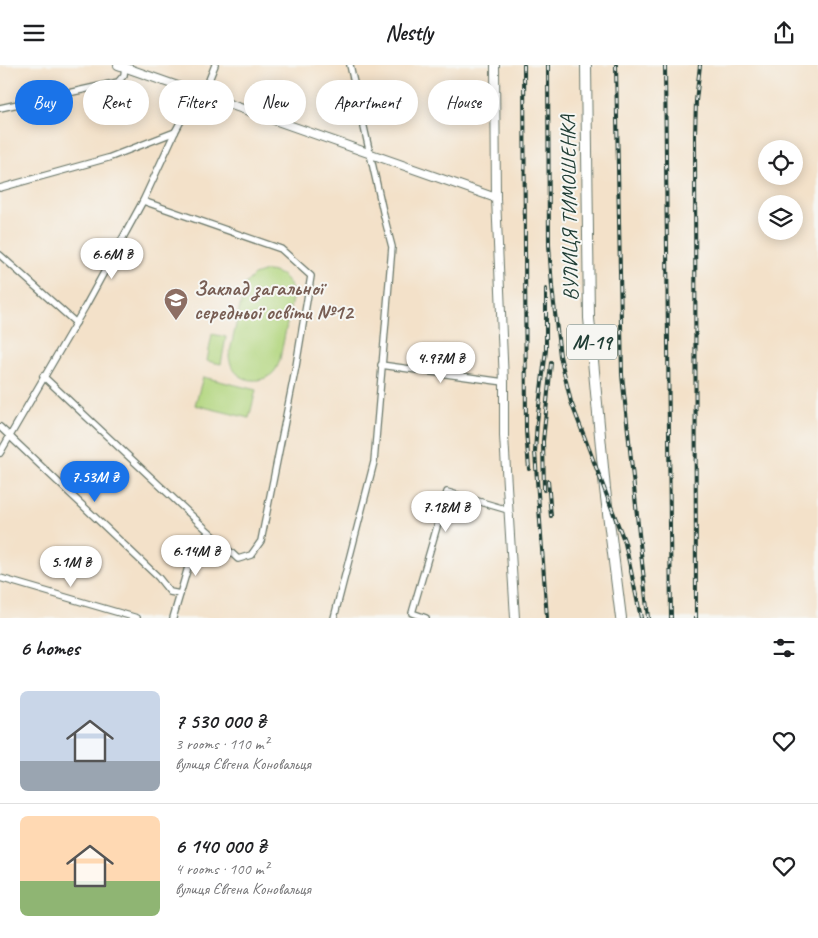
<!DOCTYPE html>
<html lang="en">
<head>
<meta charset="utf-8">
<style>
	:root { --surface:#fff; --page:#f2f2f2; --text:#202124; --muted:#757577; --line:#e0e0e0; --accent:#1a73e8 }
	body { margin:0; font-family:Caveat,sans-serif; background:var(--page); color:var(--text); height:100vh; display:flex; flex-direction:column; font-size:19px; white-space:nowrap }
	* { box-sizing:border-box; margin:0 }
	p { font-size:16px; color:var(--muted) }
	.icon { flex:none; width:28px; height:28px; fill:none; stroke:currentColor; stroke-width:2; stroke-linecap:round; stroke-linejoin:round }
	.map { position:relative; height:553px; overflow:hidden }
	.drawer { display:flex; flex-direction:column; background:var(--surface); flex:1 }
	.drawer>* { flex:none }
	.top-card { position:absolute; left:15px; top:15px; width:500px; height:45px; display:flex; gap:10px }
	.controls { position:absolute; left:758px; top:75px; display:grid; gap:10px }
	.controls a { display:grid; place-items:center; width:45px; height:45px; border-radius:50%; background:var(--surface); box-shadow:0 2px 12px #0003; font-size:25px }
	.price { position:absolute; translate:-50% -42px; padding:0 11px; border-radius:18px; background:#fff; color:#222; font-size:16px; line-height:32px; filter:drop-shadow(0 1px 2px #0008) }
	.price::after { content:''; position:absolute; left:50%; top:30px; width:15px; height:11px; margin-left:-8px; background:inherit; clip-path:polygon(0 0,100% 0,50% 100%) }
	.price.selected { background:var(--accent); color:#fff }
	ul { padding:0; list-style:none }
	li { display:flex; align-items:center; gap:15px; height:125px; padding:0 20px }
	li+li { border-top:1px solid var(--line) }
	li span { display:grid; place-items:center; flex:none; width:140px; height:100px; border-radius:8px; color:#555 }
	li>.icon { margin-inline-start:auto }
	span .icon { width:60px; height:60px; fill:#fffc; stroke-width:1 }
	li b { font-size:21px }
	h2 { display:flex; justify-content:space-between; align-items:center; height:60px; padding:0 20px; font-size:21px }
	.chip { padding:0 18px; border-radius:22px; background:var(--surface); box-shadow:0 2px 12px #0003; font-size:18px; line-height:45px }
	.chip.selected { background:var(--accent); color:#fff }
	header { display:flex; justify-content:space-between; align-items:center; height:65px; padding:0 20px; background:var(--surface); font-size:22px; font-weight:600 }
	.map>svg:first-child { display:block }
	.green { fill:#b2d67f; stroke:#688a5a }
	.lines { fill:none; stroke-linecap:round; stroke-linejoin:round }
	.street-casing { stroke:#697668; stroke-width:8 }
	.secondary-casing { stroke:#697668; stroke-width:10 }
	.highway-casing { stroke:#697668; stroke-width:12 }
	.street { stroke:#fff; stroke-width:5.5 }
	.secondary { stroke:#fff; stroke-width:8 }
	.highway { stroke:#fff; stroke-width:10 }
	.rail-casing { stroke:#1f3d34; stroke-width:4 }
	.rail { stroke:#f6f6f2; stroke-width:2; stroke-dasharray:5.5; stroke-linecap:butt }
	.labels { text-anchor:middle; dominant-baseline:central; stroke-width:4; stroke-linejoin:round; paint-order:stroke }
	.shield { fill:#f6f6f2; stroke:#60746d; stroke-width:1 }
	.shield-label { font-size:20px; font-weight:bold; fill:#1f3d34 }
	.street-label { font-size:21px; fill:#1f3d34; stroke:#f6f6f2 }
	.education-label { font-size:21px; font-weight:bold; fill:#785e54; stroke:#f6f6f2; text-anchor:start }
</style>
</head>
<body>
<header><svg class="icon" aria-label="menu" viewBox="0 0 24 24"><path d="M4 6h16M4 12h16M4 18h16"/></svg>Nestly<svg class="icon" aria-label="share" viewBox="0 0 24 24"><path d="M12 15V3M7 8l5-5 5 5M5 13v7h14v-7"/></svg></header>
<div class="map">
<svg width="818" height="553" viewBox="0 0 818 553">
	<rect width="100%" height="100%" fill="#f6f6f2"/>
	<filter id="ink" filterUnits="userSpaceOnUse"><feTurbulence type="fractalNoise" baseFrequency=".02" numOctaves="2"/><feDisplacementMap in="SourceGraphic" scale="10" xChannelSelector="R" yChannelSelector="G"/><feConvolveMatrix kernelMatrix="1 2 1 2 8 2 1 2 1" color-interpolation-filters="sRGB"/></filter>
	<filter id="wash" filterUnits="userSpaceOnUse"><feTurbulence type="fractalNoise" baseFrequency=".0096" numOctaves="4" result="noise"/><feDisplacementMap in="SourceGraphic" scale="20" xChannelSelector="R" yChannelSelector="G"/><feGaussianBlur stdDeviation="1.12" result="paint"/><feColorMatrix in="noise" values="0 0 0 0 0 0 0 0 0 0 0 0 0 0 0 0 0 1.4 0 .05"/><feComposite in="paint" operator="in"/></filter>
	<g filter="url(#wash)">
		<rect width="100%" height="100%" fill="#f3e1c9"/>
		<g class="green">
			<path d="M266 206C281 206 291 215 293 229 290 246 286 262 283 279 281 286 281 295 277 302 272 314 255 318 244 313 235 309 230 301 229 291L245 219 254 210Z"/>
			<polygon points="212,269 226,272 221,299 207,296"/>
			<polygon points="203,312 256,325 249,353 195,340"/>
		</g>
	</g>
	<g filter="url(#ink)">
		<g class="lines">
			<defs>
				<g id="street">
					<polyline points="203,30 215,0"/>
					<polyline points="0,43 118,17 124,10 125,0"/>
					<polyline points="0,123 108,93 175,67"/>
					<polyline points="0,190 76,258"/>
					<polyline points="381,300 504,317"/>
					<polyline points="43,311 238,494 251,490 261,476 296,301 311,211 281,184 143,136"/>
					<polyline points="0,362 158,512 170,527 180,529"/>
					<polyline points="0,388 85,242 143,136 175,67 196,28"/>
					<polyline points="0,513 137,553"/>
					<polyline points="173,553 191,492 195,483 209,467"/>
					<polyline points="334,553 374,397 392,182 384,151 350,0"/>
					<polyline points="426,553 412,548 447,427 508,445"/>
				</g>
				<g id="secondary">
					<polyline points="118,0 496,133"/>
					<polyline points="495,0 496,133 504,317 504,371 515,553"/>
				</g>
				<polyline id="highway" points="586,0 589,253 605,424 621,553"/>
			</defs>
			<use href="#street" class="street-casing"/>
			<use href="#secondary" class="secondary-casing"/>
			<use href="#highway" class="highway-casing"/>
			<use href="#street" class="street"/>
			<use href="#secondary" class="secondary"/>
			<use href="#highway" class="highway"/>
			<defs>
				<g id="rail">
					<polyline points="524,0 526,366 529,404"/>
					<polyline points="548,0 549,180 552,222 560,291 571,337 625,478 641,553"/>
					<polyline points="616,0 622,310 648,553"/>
					<polyline points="665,0 671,553"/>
					<polyline points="546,224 546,285 537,357 535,387 547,553"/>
					<polyline points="548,416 551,451"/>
					<polyline points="544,425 543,376 551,298"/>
					<polyline points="696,553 695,70 696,36 700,0"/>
				</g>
			</defs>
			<use href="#rail" class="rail-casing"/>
			<use href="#rail" class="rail"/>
		</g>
	</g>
	<defs>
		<symbol id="school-pin" viewBox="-11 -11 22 30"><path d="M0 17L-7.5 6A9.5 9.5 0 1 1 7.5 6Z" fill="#8d6e63" stroke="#f6f6f2"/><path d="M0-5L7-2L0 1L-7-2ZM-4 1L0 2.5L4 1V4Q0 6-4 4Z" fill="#fff"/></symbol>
	</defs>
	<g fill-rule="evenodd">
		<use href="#school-pin" x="162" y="221" width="28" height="38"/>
	</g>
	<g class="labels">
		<rect class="shield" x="567" y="259.5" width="50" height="35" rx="4"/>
		<g class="shield-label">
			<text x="592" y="277">М-19</text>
		</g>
		<g class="street-label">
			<text transform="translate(569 143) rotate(-91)">ВУЛИЦЯ ТИМОШЕНКА</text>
		</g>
		<g class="education-label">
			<text x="194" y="223">Заклад загальної<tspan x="194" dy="24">середньої освіти №12</tspan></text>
		</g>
	</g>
</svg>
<div class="controls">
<a><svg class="icon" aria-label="locate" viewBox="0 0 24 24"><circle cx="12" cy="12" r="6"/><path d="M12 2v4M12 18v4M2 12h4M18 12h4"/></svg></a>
<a><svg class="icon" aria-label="layers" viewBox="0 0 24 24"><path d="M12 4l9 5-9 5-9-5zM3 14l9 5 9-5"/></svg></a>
</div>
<b class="price" style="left:112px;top:215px">6.6M ₴</b>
<b class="price" style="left:441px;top:319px">4.97M ₴</b>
<b class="price selected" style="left:95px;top:438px">7.53M ₴</b>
<b class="price" style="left:446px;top:468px">7.18M ₴</b>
<b class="price" style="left:196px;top:512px">6.14M ₴</b>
<b class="price" style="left:71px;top:523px">5.1M ₴</b>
<div class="top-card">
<a class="chip selected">Buy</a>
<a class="chip">Rent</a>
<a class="chip">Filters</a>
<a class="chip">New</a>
<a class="chip">Apartment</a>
<a class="chip">House</a>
</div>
</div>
<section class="drawer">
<h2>6 homes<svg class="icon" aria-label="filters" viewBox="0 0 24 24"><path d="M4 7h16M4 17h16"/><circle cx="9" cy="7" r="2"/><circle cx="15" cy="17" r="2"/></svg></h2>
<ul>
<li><span style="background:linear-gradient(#c9d6e8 70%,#9aa5b1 0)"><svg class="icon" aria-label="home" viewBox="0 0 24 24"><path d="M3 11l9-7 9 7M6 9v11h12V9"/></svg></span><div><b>7 530 000 ₴</b><p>3 rooms · 110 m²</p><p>вулиця Євгена Коновальця</p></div><svg class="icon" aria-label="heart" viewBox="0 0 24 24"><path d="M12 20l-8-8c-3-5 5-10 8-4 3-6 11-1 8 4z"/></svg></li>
<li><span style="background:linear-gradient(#ffd9b3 65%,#8fb573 0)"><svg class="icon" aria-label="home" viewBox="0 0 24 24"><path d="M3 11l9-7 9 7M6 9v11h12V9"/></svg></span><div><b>6 140 000 ₴</b><p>4 rooms · 100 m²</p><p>вулиця Євгена Коновальця</p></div><svg class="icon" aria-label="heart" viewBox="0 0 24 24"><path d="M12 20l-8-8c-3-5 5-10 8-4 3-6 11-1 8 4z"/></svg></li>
</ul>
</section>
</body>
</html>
